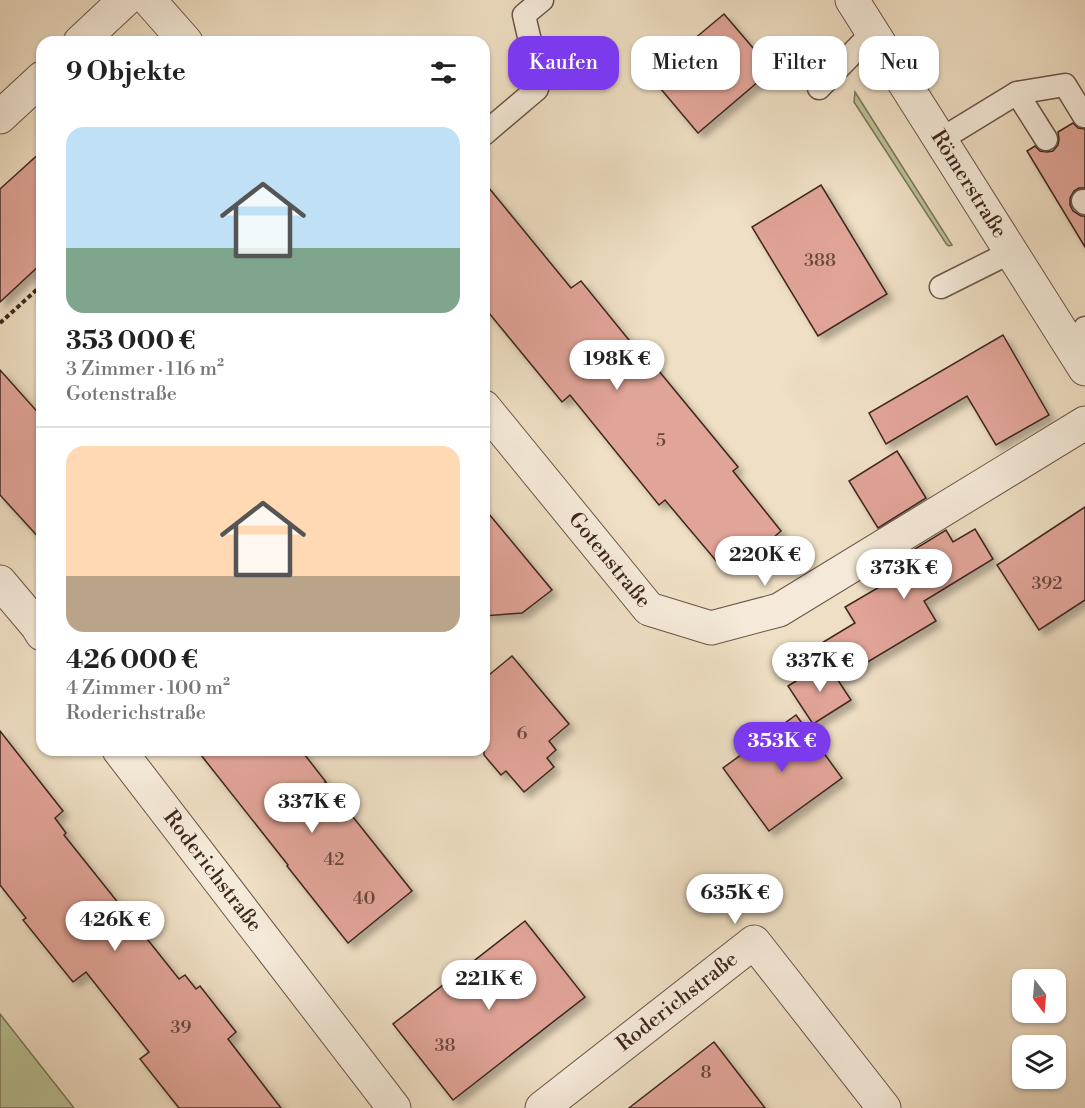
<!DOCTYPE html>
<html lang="de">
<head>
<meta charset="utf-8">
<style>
	:root { --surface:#fff; --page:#f6f6f6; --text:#222; --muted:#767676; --line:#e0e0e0; --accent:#7c3aed }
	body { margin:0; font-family:"Libre Bodoni",serif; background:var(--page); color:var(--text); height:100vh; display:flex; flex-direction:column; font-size:22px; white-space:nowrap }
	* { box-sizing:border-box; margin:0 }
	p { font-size:20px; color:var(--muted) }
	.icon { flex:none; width:33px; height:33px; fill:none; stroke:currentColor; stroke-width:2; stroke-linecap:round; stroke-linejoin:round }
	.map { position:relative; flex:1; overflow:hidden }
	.drawer { position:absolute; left:36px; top:36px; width:454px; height:720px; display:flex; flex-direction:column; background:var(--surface); border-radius:18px; box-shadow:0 2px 4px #0004 }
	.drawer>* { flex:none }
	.hud { position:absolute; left:508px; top:36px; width:486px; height:54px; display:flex; gap:12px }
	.needle { width:39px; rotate:164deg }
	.fabs { position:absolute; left:1012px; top:969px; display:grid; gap:12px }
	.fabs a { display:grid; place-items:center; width:54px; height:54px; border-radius:12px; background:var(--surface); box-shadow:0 2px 4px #0004; font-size:30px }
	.price { position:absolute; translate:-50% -51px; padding:0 14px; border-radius:21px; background:#fff; color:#222; font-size:20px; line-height:39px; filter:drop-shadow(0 2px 3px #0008) }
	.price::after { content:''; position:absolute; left:50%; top:36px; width:18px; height:14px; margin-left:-9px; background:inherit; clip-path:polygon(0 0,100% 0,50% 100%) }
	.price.selected { background:var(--accent); color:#fff }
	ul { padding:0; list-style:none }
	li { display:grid; align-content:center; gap:12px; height:318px; padding:0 30px }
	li+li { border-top:2px solid var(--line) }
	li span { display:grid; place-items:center; height:186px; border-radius:18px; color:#555 }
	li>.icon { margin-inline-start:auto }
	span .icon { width:108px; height:108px; fill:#fffc; stroke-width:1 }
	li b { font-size:26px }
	h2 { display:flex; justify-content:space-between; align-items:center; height:72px; padding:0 30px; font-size:26px }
	.tag { padding:0 21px; border-radius:18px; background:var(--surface); box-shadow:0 2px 4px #0004; font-size:21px; line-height:54px }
	.tag.selected { background:var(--accent); color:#fff }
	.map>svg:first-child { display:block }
	.green { fill:#b8c295; stroke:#7b745a; stroke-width:1.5 }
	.building { fill:#e1a498; stroke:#3e261e; stroke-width:1.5; filter:url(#shadow) }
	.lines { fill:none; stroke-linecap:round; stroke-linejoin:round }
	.service-casing { stroke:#6a5448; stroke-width:25 }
	.minor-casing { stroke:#6a5448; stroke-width:35 }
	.tertiary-casing { stroke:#6a5448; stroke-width:35 }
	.path { stroke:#3e261e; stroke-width:4; stroke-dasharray:4.5 3; stroke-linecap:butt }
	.service { stroke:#f5ead9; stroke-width:22 }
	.minor { stroke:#f5ead9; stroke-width:33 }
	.tertiary { stroke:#f5ead9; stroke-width:33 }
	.labels { text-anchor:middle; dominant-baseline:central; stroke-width:4.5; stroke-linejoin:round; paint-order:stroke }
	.number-label { font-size:18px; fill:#67463c }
	.street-label { font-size:21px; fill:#3e261e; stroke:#f5ead9 }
</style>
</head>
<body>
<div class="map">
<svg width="1085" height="1108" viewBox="0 0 1085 1108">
	<defs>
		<filter id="shadow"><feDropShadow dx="5.5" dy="5.5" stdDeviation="3" flood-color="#0004"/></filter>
	</defs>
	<rect width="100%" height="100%" fill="#efdfc4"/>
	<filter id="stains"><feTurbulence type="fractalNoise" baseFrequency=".00333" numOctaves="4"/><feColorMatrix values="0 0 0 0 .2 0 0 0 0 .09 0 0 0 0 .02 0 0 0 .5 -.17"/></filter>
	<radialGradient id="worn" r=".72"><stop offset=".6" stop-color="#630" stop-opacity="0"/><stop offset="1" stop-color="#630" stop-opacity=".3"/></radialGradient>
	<g class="green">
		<polygon points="855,92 952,245 949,246 947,245 854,102"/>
		<polygon points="0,1014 74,1108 0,1108"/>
	</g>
	<g class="building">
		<polygon points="724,14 772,70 698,133 650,76"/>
		<polygon points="1073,123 1078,128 1085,129 1085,188 1079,188 1074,191 1070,198 1070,205 1073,211 1081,216 1085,216 1085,247 1027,151 1035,146 1040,151 1047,152 1053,151 1058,145 1059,139 1058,132"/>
		<polygon points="42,151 42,263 0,302 0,189"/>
		<polygon points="484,182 571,288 581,281 646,361 649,359 738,467 733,471 781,531 752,556 747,550 723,569 665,500 659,505 570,395 562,402 484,307"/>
		<polygon points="821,185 887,294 818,336 752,227"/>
		<polygon points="1003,335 1049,415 996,445 967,396 886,444 869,413"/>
		<polygon points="0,370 42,417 42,541 0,495"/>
		<polygon points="897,451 926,498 878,528 849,481"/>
		<polygon points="1085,507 1085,600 1039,630 997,565"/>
		<polygon points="484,508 552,590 522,613 484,616"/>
		<polygon points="975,529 993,559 924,601 936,621 841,678 820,644 855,623 845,607 905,572 897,560 946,530 953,542"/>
		<polygon points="512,656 569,724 549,741 556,750 547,758 554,767 524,792 506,771 501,775 484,755 484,679"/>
		<polygon points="826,662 851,700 813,724 788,686"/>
		<polygon points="796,715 842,778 769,831 723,768"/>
		<polygon points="0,731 63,811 55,818 66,833 64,835 179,979 185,975 196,989 200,986 236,1032 228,1039 281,1108 179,1108 140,1059 149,1052 86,972 73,982 23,920 26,918 0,885"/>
		<polygon points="197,750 301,750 326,782 325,782 412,891 348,943 287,866 288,865"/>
		<polygon points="525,921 585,997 453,1100 393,1024"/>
		<polygon points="714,1042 765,1108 629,1108"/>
	</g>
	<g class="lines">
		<defs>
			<g id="service">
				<polyline points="819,88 872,33"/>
				<polyline points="1017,93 1046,139"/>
				<polyline points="484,134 537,89 540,71 529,37 524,15 542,0"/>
				<polyline points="940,140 1017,93 1065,85 1084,116"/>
				<polyline points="1083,201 1085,203"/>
				<polyline points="941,287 1011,252"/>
				<polyline points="1078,357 1085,328"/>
			</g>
			<g id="minor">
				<polyline points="149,0 186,42"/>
				<polyline points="80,42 125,0"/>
				<polyline points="0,117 42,78"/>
				<path id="s1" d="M484 407 649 609 711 628 779 610 1085 423"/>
				<polyline points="0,582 37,626 42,634"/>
				<path id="s2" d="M119 750 394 1108"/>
				<path id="s3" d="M542 1108 754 942 884 1108"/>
			</g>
			<g id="tertiary">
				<path id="s4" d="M852 0 1085 369"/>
			</g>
		</defs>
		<use href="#service" class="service-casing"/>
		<use href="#minor" class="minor-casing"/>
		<use href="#tertiary" class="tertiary-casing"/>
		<polyline class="path" points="0,323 42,285"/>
		<use href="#service" class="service"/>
		<use href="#minor" class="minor"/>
		<use href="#tertiary" class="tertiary"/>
	</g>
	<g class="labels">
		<g class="number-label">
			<text x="820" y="260">388</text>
			<text x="661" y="440">5</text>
			<text x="1047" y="583">392</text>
			<text x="522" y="733">6</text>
			<text x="334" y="859">42</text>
			<text x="364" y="898">40</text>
			<text x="181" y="1027">39</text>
			<text x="445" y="1045">38</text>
			<text x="706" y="1072">8</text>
		</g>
		<g class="street-label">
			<text stroke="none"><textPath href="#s4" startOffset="218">Römerstraße</textPath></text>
			<text stroke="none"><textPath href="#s1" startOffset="198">Gotenstraße</textPath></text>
			<text stroke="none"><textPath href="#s2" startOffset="153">Roderichstraße</textPath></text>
			<text stroke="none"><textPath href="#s3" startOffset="172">Roderichstraße</textPath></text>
		</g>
	</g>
	<rect width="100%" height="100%" filter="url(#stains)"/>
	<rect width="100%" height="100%" fill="url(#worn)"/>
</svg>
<div class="fabs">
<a><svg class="needle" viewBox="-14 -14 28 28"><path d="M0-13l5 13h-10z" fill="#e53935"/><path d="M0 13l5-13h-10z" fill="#767676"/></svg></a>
<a><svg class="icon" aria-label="layers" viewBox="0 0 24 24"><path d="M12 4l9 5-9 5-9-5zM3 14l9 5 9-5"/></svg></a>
</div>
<b class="price" style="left:617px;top:391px">198K €</b>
<b class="price" style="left:765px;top:587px">220K €</b>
<b class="price" style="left:904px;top:600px">373K €</b>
<b class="price" style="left:820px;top:693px">337K €</b>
<b class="price selected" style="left:782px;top:773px">353K €</b>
<b class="price" style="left:312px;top:834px">337K €</b>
<b class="price" style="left:735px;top:925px">635K €</b>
<b class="price" style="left:115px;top:952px">426K €</b>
<b class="price" style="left:489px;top:1011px">221K €</b>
<div class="hud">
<a class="tag selected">Kaufen</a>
<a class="tag">Mieten</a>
<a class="tag">Filter</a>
<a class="tag">Neu</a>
</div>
<section class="drawer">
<h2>9 Objekte<svg class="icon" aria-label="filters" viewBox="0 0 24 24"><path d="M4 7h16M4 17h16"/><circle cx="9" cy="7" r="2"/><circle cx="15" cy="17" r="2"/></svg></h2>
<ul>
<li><span style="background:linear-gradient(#bfe0f5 65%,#7fa58c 0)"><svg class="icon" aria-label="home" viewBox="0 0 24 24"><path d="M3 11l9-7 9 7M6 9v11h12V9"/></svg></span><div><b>353 000 €</b><p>3 Zimmer · 116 m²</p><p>Gotenstraße</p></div></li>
<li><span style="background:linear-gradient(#ffd9b3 70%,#b9a48a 0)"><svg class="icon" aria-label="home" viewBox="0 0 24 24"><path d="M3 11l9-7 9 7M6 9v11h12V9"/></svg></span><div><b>426 000 €</b><p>4 Zimmer · 100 m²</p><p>Roderichstraße</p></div></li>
</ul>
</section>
</div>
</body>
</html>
